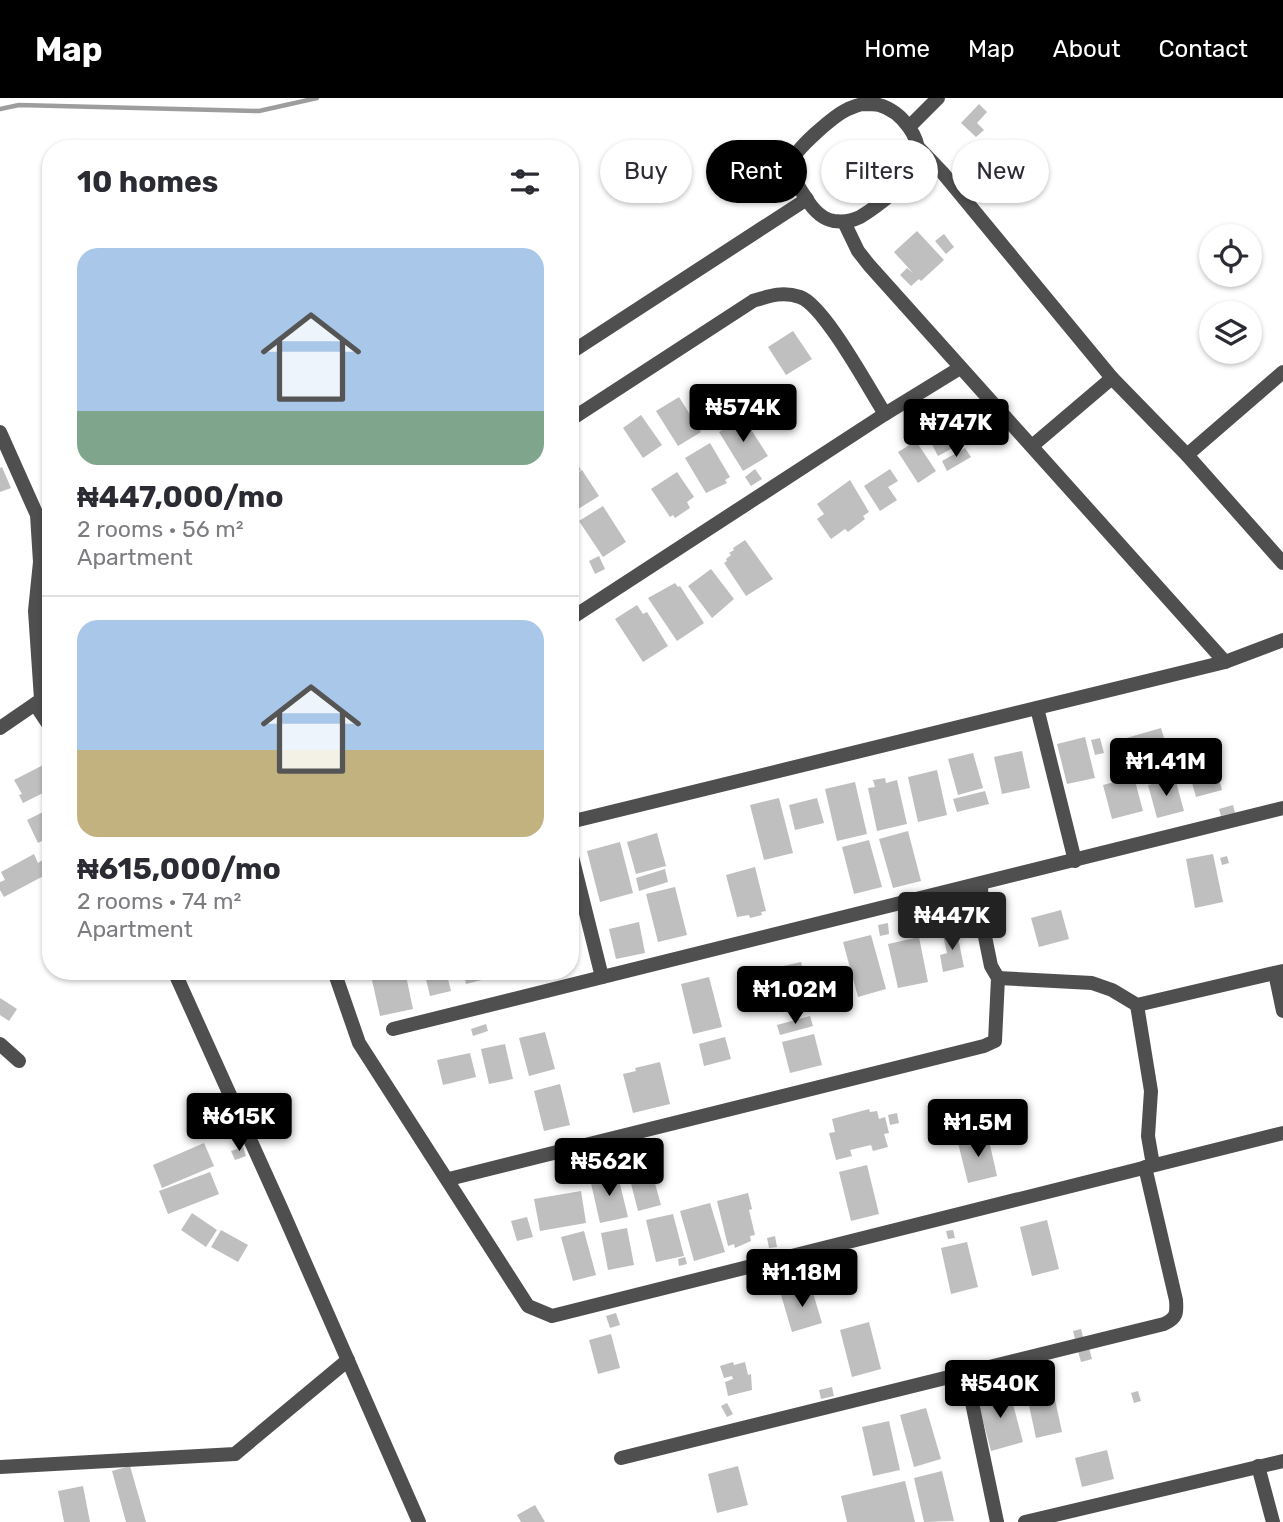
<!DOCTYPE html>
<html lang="en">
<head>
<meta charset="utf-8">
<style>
	:root { --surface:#fff; --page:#f7f7f7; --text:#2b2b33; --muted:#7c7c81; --line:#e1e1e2; --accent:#000 }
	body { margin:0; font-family:Rubik,sans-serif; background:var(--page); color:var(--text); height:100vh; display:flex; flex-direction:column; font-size:26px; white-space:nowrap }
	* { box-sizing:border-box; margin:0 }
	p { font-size:23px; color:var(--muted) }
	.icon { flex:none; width:38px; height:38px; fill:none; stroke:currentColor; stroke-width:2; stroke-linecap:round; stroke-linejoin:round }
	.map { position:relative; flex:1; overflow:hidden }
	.drawer { position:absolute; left:42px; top:42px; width:537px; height:840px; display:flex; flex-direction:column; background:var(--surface); border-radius:28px; box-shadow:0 2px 5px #0004 }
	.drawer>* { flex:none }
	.hud { position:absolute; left:600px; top:42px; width:578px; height:63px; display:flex; gap:14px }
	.controls { position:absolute; left:1199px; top:126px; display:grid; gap:14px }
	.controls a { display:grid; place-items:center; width:63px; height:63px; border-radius:50%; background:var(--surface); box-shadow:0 2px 5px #0004; font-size:35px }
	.price { position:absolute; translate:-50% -60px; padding:0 16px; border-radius:7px; background:var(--accent); color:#fff; font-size:23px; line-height:46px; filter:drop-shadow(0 2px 4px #0008) }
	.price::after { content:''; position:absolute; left:50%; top:42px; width:21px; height:16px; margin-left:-10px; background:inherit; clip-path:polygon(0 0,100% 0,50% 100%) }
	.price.current { background:#222; color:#fff }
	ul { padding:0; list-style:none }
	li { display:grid; align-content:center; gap:14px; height:371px; padding:0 35px }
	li+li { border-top:2px solid var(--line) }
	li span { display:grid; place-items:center; height:217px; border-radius:21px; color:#555 }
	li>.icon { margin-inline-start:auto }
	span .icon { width:126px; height:126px; fill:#fffc; stroke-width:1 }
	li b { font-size:30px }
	h2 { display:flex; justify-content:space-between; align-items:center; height:84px; padding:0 35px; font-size:30px }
	.pill { padding:0 24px; border-radius:32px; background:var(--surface); box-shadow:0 2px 5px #0004; font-size:24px; line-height:63px }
	.pill.current { background:var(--accent); color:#fff }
	header { display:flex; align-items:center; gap:42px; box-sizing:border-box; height:98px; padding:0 35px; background:var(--accent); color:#fff }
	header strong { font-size:33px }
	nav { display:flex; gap:38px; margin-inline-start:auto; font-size:24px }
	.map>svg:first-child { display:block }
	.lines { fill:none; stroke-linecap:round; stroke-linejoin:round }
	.stream { stroke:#9d9d9d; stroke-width:4.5 }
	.building { fill:#bfbfbf }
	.minor { stroke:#4f4f4f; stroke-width:14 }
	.tertiary { stroke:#4f4f4f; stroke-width:14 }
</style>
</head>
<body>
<header>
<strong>Map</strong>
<nav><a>Home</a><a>Map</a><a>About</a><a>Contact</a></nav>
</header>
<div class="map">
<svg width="1283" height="1424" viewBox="0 0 1283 1424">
	<rect width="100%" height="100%" fill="#fff"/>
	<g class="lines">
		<polyline class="stream" points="0,11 19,7 259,13 317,0"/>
	</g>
	<g class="building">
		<polygon points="979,6 987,14 977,25 984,32 976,39 961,25"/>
		<polygon points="917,133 944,162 921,183 919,181 911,188 900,177 907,170 913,175 894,154"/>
		<polygon points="944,136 954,149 946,156 935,143"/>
		<polygon points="793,233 812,261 786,277 768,249"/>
		<polygon points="679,299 701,334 678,348 656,313"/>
		<polygon points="949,315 964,344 938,358 923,329"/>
		<polygon points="641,317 662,347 643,360 623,330"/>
		<polygon points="743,319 768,358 743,373 719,334"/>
		<polygon points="916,343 936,373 918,385 898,354"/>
		<polygon points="710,345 730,379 725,382 727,385 706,395 685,360"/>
		<polygon points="965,350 971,359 947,373 942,363"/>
		<polygon points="570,355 581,372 570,378"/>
		<polygon points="2,369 11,390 0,394 0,370"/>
		<polygon points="755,371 762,381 751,388 745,379"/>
		<polygon points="890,371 898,383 888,389 897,402 880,413 864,388"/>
		<polygon points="582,372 599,398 575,413 570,407 570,380"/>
		<polygon points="677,374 694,399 687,404 690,410 675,420 673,417 670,419 651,391"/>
		<polygon points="850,382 869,414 863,418 865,421 848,434 845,431 831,441 817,421 824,416 817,406"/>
		<polygon points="603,408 626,444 603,459 579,423"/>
		<polygon points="745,442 773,481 746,498 724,465 727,463 726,461 731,457 729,455 734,452 733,450"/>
		<polygon points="599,458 605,471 595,476 589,463"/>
		<polygon points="711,471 734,501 712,520 688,488"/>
		<polygon points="675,485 678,489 680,488 704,525 677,543 648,500"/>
		<polygon points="637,507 643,516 647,514 668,548 643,564 615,521"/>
		<polygon points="1161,630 1168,653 1122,666 1116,643"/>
		<polygon points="1085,639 1095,680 1067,686 1057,646"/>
		<polygon points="1100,640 1104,655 1095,657 1091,642"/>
		<polygon points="1022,653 1030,690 1002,696 994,659"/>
		<polygon points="973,655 983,690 958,697 948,661"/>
		<polygon points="1213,657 1222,692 1196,699 1186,664"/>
		<polygon points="51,663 51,691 23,705 19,697 22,696 14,682"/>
		<polygon points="937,672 947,717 918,724 908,679"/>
		<polygon points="1134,679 1143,713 1112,721 1103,687"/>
		<polygon points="885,680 886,685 897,682 907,726 877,733 868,690 875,689 873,682"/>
		<polygon points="1175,680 1184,713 1157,720 1148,687"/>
		<polygon points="855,684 867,736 837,743 825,691"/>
		<polygon points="985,693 989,706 957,714 953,701"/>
		<polygon points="779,700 793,755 764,762 750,707"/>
		<polygon points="817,700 824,725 795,732 789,707"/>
		<polygon points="1233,707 1235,715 1221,718 1219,711"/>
		<polygon points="51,710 51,738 38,745 27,722"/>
		<polygon points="908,733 921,783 893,790 879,741"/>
		<polygon points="657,735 666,768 636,776 627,744"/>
		<polygon points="869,742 882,789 854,796 842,749"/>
		<polygon points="620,744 633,795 600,804 587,753"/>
		<polygon points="34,756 38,765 44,761 51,774 4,799 0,792 0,784 5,782 1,774"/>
		<polygon points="1213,756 1223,804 1195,810 1186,761"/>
		<polygon points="1227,758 1229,765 1222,767 1220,760"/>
		<polygon points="755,769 766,813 761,814 762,817 750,820 749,817 737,819 726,777"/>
		<polygon points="665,771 668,784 639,793 636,780"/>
		<polygon points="675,789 687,837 658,844 646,796"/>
		<polygon points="1061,812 1069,841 1039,849 1031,820"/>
		<polygon points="639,824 645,855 616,861 609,831"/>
		<polygon points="888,825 889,836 880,838 878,827"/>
		<polygon points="956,830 964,869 943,874 940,857 947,855 942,833"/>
		<polygon points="871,837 886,891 858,899 843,844"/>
		<polygon points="919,839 928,884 898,890 888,846"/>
		<polygon points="801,864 811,904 779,912 770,871"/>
		<polygon points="379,873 405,873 413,911 380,918 372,882 380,880"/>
		<polygon points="424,873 446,873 451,893 430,898"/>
		<polygon points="463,873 512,873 513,874 466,886"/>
		<polygon points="709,879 722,929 693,936 681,886"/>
		<polygon points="0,900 17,911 9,923 0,917"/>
		<polygon points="810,918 813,928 780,937 777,927"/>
		<polygon points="486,926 488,933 473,938 471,931"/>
		<polygon points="545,934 555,971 529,978 519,940"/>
		<polygon points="814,936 822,967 790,975 782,944"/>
		<polygon points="725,939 731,961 704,968 699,946"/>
		<polygon points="505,946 513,981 489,986 481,951"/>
		<polygon points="470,955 476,979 443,987 437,962"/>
		<polygon points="660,964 670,1006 633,1015 623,976 636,973 635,970"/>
		<polygon points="560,986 570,1027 544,1033 534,993"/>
		<polygon points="869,1011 870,1014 877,1013 879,1021 885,1019 889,1035 884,1036 888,1049 873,1053 871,1047 850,1052 852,1058 836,1062 829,1035 835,1034 832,1021"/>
		<polygon points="897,1015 899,1025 890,1027 888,1017"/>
		<polygon points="988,1038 997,1078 968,1085 958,1045"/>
		<polygon points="204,1045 214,1068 162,1090 153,1067"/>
		<polygon points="243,1049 246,1058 235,1062 231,1053"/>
		<polygon points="649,1064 661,1107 638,1113 627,1070"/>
		<polygon points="867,1067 879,1116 851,1123 839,1074"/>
		<polygon points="210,1074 219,1096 168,1116 159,1093"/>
		<polygon points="617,1074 628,1119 600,1125 590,1081"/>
		<polygon points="581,1093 586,1125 540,1133 534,1101"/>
		<polygon points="748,1095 752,1111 749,1112 755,1137 750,1138 751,1143 735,1150 734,1146 728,1148 717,1103"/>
		<polygon points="710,1105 725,1154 694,1163 680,1113"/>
		<polygon points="192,1115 217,1132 206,1149 181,1132"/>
		<polygon points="673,1116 684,1158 656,1164 646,1122"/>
		<polygon points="527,1119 533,1139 517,1143 511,1123"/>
		<polygon points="1047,1122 1059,1171 1032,1178 1020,1129"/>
		<polygon points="627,1130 634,1167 608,1172 601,1135"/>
		<polygon points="221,1132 248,1147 238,1164 211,1149"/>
		<polygon points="953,1132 955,1140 948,1141 946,1133"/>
		<polygon points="584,1133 596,1177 573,1183 561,1139"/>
		<polygon points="775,1138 777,1149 769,1150 767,1140"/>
		<polygon points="967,1144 978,1189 951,1196 941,1150"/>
		<polygon points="685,1159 687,1166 679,1168 678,1161"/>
		<polygon points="811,1188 822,1225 792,1234 781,1197"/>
		<polygon points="616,1215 620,1227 610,1230 606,1218"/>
		<polygon points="869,1224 881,1271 852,1279 840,1232"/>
		<polygon points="1081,1231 1083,1239 1075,1241 1073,1233"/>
		<polygon points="611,1236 620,1270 598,1276 589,1242"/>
		<polygon points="1089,1250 1092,1261 1081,1264 1078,1253"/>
		<polygon points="733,1264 734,1267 745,1264 748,1277 751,1276 752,1292 728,1298 725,1284 733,1281 732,1278 724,1280 720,1268"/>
		<polygon points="1051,1283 1062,1334 1036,1340 1025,1289"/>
		<polygon points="832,1289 834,1298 821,1301 819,1292"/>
		<polygon points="1009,1291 1023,1344 991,1353 977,1300"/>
		<polygon points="1138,1293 1141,1303 1134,1305 1131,1295"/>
		<polygon points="727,1305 733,1316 727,1319 721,1308"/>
		<polygon points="926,1310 941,1361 914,1369 900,1317"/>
		<polygon points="889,1323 900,1372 873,1378 862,1329"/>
		<polygon points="1107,1352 1114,1381 1082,1389 1075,1360"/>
		<polygon points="130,1368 146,1424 126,1424 112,1373"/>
		<polygon points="738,1368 748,1407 717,1415 708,1376"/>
		<polygon points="942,1373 954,1423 924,1424 914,1380"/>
		<polygon points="905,1383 915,1424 847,1424 841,1398"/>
		<polygon points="83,1388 90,1424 64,1424 58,1393"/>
		<polygon points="535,1407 545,1424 521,1424 517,1417"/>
	</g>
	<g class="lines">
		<g class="minor">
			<polyline points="918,49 942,74 1112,280 1187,357 1283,465"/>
			<polyline points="844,124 858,153 869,167 1225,564"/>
			<path d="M570 322 753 203C769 198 782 193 800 199 824 207 869 291 885 316"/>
			<polyline points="1032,348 1112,280"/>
			<polyline points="1187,357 1283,274"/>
			<polyline points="570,521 885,316 960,270"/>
			<polyline points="35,606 51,630"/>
			<polyline points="1037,610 1075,763"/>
			<polyline points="570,724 1225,564 1283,542"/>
			<polyline points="570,751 602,879"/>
			<polyline points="174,873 281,1110 419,1424"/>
			<polyline points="334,873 359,945 528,1208 552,1218 1283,1035"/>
			<polyline points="1275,875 1283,913"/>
			<polyline points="998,880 1092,885 1112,892 1137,907 1283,873"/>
			<polyline points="1137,907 1151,993 1148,1038 1153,1067"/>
			<polyline points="393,931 1283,710"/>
			<polyline points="0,946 19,963"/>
			<polyline points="449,1081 984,948 995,943 998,880 991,868 982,824 981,786"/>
			<polyline points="966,1276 997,1424"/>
			<path d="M621 1360 1164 1226C1177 1220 1177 1215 1176 1202L1145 1069"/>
			<polyline points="1258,1368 1273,1424"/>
			<polyline points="0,1369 235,1356 348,1262"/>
			<polyline points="1025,1424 1283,1363"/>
		</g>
		<g class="tertiary">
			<path d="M863 6C868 6 875 6 879 7 901 13 924 41 917 65 913 82 875 110 860 119 852 123 842 124 834 123 821 121 812 110 806 100 799 90 790 77 791 66 793 52 835 17 848 11 853 9 858 7 863 6Z"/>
			<polyline points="909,29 938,0"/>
			<polyline points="570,255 807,101"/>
			<polyline points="0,334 37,417 40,464 35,513 41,601"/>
			<polyline points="0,630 51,595"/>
		</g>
	</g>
</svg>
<div class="controls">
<a><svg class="icon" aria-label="locate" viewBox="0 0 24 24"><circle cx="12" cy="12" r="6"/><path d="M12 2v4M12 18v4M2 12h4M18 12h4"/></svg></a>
<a><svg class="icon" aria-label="layers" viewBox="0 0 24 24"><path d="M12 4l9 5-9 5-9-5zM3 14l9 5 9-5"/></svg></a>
</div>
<b class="price" style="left:743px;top:346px">₦574K</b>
<b class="price" style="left:956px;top:361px">₦747K</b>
<b class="price" style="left:1166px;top:700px">₦1.41M</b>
<b class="price current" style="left:952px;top:854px">₦447K</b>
<b class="price" style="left:795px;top:928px">₦1.02M</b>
<b class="price" style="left:239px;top:1055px">₦615K</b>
<b class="price" style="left:978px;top:1061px">₦1.5M</b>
<b class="price" style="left:609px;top:1100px">₦562K</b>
<b class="price" style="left:802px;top:1211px">₦1.18M</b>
<b class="price" style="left:1000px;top:1322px">₦540K</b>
<div class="hud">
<a class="pill">Buy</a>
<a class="pill current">Rent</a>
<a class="pill">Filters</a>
<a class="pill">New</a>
</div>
<section class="drawer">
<h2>10 homes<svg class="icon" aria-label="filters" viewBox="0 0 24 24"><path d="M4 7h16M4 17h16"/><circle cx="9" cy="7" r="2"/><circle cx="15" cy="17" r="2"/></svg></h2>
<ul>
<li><span style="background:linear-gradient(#a9c7e8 75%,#7fa58c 0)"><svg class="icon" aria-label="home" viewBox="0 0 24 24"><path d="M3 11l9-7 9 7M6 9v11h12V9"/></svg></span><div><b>₦447,000/mo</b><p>2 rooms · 56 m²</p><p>Apartment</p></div></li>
<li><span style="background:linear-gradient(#a9c7e8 60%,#c2b280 0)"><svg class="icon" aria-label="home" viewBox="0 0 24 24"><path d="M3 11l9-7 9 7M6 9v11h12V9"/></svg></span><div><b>₦615,000/mo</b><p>2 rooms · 74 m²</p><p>Apartment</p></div></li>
</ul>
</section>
</div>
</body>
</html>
